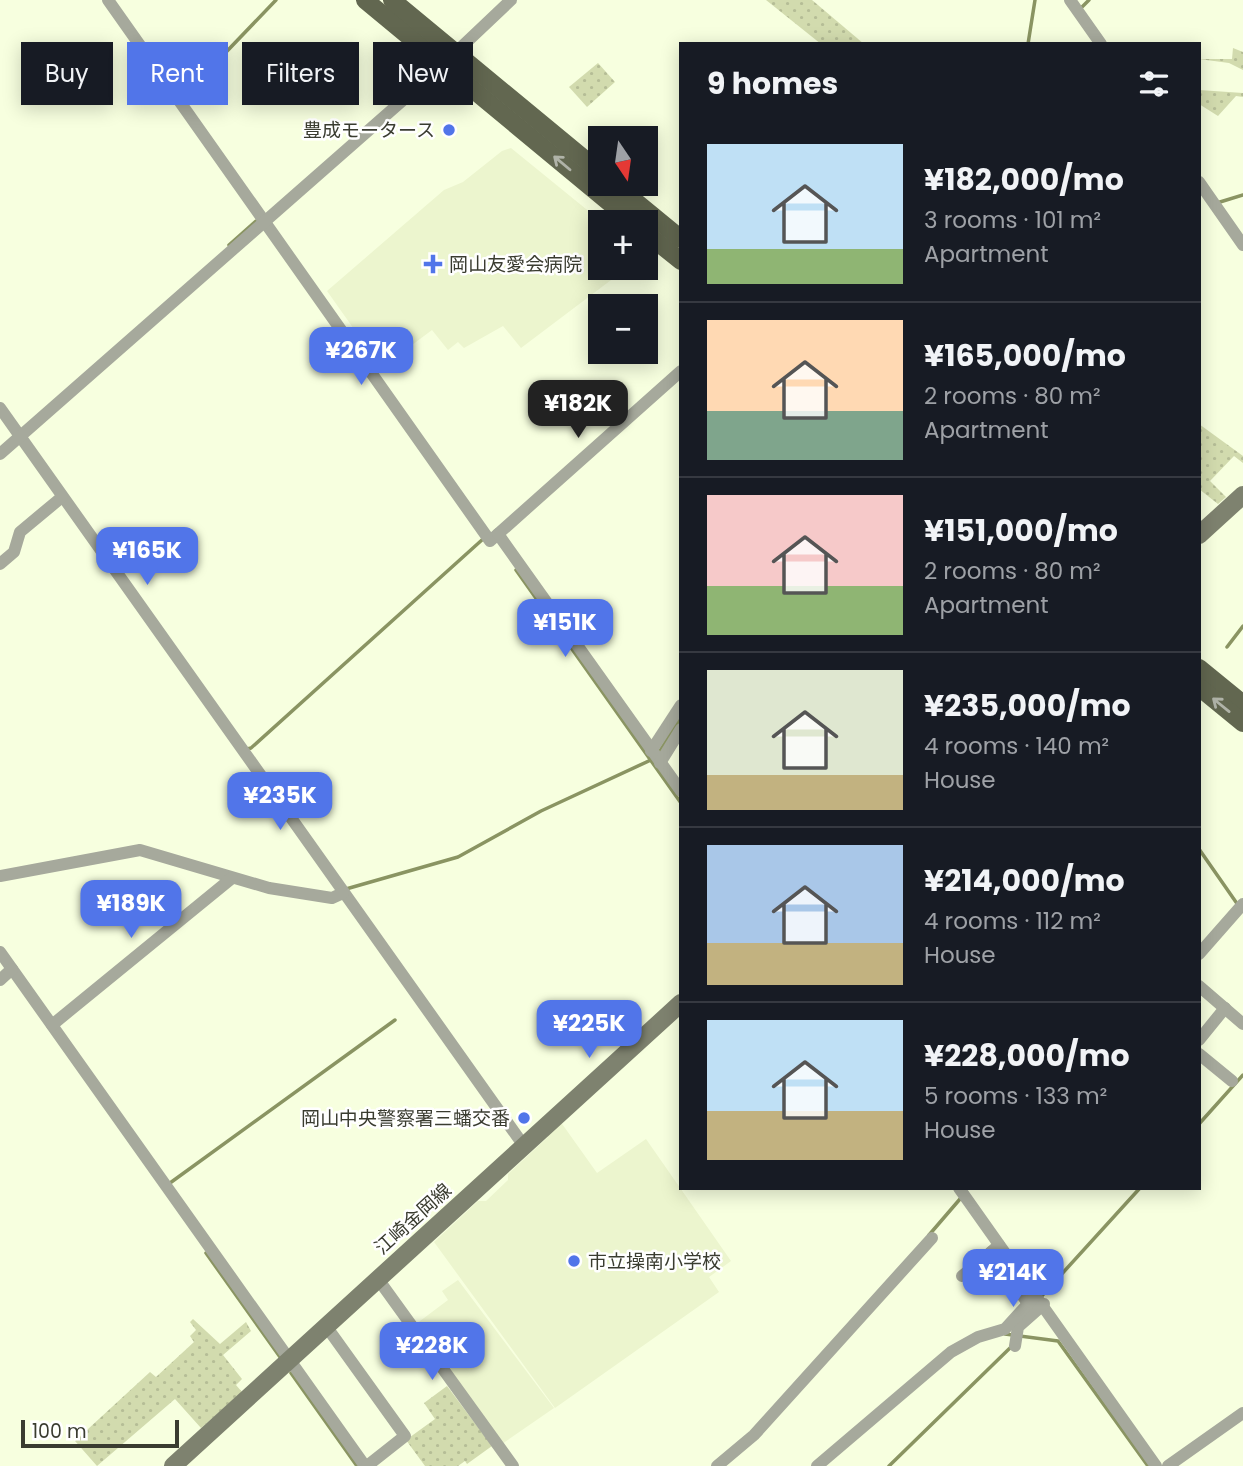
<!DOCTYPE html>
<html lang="en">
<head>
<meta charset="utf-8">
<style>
	:root { --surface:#171b24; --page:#242831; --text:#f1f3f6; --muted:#9ea1a6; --line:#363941; --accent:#5175e9 }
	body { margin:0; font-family:Poppins,"Noto Sans JP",sans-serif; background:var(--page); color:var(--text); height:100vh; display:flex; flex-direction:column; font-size:26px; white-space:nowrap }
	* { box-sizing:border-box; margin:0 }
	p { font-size:23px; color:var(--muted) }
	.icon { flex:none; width:38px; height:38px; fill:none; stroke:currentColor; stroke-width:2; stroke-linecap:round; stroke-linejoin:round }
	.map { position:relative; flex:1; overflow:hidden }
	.sheet { position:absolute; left:679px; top:42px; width:522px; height:1148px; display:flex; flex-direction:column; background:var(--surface); border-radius:0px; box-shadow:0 4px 18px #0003 }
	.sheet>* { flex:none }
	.hud { position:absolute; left:21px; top:42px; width:553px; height:63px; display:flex; gap:14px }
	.needle { width:46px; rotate:167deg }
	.fabs { position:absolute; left:588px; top:126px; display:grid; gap:14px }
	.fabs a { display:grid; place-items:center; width:70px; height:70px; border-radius:0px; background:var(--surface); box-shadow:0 4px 18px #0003; font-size:35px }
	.scale { position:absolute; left:21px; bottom:18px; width:158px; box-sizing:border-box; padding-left:7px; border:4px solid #3a3c30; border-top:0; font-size:19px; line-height:24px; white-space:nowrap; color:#3a3c30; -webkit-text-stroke:5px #fff; paint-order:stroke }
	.price { position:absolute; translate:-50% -60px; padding:0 16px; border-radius:14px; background:var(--accent); color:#fff; font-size:23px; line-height:46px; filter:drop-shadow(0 2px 4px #0008) }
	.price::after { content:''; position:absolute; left:50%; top:42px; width:21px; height:16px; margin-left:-10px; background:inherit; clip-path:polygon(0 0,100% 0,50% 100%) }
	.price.active { background:#222; color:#fff }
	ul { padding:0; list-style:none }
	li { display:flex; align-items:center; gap:21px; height:175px; padding:0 28px }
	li+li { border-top:2px solid var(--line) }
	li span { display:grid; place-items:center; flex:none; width:196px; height:140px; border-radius:0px; color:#555 }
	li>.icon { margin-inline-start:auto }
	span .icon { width:84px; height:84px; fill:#fffc; stroke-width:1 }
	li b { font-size:30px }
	h2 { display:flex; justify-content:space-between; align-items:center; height:84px; padding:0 28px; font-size:30px }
	.chip { padding:0 24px; border-radius:0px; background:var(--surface); box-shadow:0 4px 18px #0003; font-size:24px; line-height:63px }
	.chip.active { background:var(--accent); color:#fff }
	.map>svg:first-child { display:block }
	.built { fill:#ecf5ce }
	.grass { fill:url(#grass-dots) }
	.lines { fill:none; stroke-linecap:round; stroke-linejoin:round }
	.stream { stroke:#8a9462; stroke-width:3.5 }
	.street { stroke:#a6a99c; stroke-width:12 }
	.secondary { stroke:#7e826f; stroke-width:18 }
	.primary { stroke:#626750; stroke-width:18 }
	.oneway { stroke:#b0b3a8 }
	.poi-dot { fill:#5175e9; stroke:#fff; stroke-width:2.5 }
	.labels { text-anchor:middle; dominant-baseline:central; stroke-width:5; stroke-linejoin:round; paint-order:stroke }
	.poi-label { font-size:19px; fill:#3a3c30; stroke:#fff; text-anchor:end }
	.street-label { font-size:19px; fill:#3a3c30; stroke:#fff }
</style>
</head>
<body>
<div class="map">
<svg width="1243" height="1466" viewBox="0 0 1243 1466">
	<defs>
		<pattern id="grass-dots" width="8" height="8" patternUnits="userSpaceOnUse" patternTransform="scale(1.75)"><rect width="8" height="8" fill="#d2dbae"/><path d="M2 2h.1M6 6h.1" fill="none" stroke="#b5bd96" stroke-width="1.8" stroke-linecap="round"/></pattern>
	</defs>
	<rect width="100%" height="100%" fill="#f7ffdf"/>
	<g class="built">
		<polygon points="511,148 602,222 600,268 627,268 521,348 503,326 464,348 458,342 448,350 432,330 412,345 407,341 378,363 327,291 444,190 463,182 502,151"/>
		<polygon points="560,1121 597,1173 646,1139 731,1261 709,1277 719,1292 555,1408 434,1242 478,1201 486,1201 508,1180 508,1174 548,1137 546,1134"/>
		<polygon points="458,1280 554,1408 502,1444 416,1324 448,1300 442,1291"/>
	</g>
	<g class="grass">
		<polygon points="766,0 812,0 864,44 821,44"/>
		<polygon points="1233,48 1243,52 1243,70 1229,63 1199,59 1232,59"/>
		<polygon points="598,63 615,82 587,107 569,87"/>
		<polygon points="1199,90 1243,93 1243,97 1236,96 1218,116 1199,104"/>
		<polygon points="1199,424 1243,456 1243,463 1234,456 1210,481 1226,497 1218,504 1199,489"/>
		<polygon points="193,1319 220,1344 246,1322 251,1331 223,1355 242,1379 236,1385 242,1392 201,1428 175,1399 97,1466 75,1441 150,1372 156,1377 194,1342 190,1336 196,1330 190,1322"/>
		<polygon points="447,1386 492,1446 467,1464 465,1461 458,1466 425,1466 406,1440 435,1419 424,1403"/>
	</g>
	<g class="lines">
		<g class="stream">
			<polyline points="1082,7 1089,0"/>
			<polyline points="1028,44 1035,0"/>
			<polyline points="183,97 276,0"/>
			<polyline points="1220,202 1243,195"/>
			<polyline points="229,245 256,221"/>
			<polyline points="516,570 681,803"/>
			<polyline points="1227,647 1243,626"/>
			<polyline points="247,749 251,748 483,539"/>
			<polyline points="658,754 681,717"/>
			<polyline points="1199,849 1238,905"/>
			<polyline points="346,889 458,857 541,811 653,759"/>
			<polyline points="1199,1124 1243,1075"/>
			<polyline points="170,1183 395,1020"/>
			<polyline points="929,1235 960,1199"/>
			<polyline points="206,1253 280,1357"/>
			<polyline points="1039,1299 1140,1188"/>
			<polyline points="1005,1334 1058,1341 1148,1466"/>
			<polyline points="291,1373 357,1466"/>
			<polyline points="889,1466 1011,1347"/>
		</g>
		<g class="street">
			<polyline points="108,0 490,541 498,534 681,791"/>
			<polyline points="1070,0 1101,44"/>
			<polyline points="1199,182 1243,245"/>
			<polyline points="0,408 524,1146"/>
			<polyline points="0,454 435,72 511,0"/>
			<polyline points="498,534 681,371"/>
			<polyline points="0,564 14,552 20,532 62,497"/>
			<polyline points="651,751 681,705"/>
			<polyline points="660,763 681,729"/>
			<polyline points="0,876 140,850 269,888 332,898 343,893"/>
			<polyline points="0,952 365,1466"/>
			<polyline points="1199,954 1243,904"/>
			<polyline points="0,980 12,969"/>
			<polyline points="1199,986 1243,1024"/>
			<polyline points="52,1025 232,878"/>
			<polyline points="1199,1040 1225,1008"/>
			<polyline points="1199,1054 1232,1081"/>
			<polyline points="959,1188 1156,1466"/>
			<polyline points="999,1245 991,1252 1027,1302"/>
			<polyline points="962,1276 991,1252"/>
			<polyline points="378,1279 513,1466"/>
			<polyline points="326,1326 405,1436 367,1466"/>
			<polyline points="1015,1346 1018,1327 1044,1304"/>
			<polyline points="717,1466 754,1435 932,1238"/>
			<polyline points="817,1466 951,1352 978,1337 1005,1329 1035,1296"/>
			<polyline points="1168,1466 1243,1413"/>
		</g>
		<g class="secondary">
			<polyline points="1199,535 1243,495"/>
			<polyline points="173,1466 681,1003"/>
		</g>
		<g class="primary">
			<polyline points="365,0 633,222"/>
			<polyline points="392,0 600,172"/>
			<polyline points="614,184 681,239"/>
			<polyline points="646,233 681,261"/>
			<polyline points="1199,668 1243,704"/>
			<polyline points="1199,687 1243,723"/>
		</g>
	</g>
	<defs><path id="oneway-shaft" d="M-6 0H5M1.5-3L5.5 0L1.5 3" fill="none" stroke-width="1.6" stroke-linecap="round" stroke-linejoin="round" transform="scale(1.75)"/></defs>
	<g class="oneway">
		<use href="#oneway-shaft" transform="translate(562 163) rotate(-140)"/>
		<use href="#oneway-shaft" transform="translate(1221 705) rotate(-141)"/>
	</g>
	<g class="poi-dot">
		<circle cx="449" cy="130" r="7"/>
		<path d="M429.5 253.5h7v7h7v7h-7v7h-7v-7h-7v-7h7z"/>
		<circle cx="524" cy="1118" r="7"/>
		<circle cx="574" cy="1261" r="7"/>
	</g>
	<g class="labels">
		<g class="poi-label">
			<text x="435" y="130">豊成モータース</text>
			<text x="449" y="264" text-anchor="start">岡山友愛会病院</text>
			<text x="510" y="1118">岡山中央警察署三蟠交番</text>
			<text x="588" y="1261" text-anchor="start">市立操南小学校</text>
		</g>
		<g class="street-label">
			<text transform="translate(413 1219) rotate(-42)">江崎金岡線</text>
		</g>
	</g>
</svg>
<div class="fabs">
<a><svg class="needle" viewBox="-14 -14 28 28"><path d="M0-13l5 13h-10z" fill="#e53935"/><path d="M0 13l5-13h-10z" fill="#9ea1a6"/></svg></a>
<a>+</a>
<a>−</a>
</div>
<div class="scale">100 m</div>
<b class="price" style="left:361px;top:387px">¥267K</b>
<b class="price active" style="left:578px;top:440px">¥182K</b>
<b class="price" style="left:147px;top:587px">¥165K</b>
<b class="price" style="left:565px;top:659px">¥151K</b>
<b class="price" style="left:280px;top:832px">¥235K</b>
<b class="price" style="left:131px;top:940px">¥189K</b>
<b class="price" style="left:589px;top:1060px">¥225K</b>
<b class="price" style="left:1013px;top:1309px">¥214K</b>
<b class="price" style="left:432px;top:1382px">¥228K</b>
<div class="hud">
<a class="chip">Buy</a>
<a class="chip active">Rent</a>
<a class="chip">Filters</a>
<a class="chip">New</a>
</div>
<section class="sheet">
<h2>9 homes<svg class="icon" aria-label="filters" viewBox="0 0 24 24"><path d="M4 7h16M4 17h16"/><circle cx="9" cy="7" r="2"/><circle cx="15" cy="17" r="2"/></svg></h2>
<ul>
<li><span style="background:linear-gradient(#bfe0f5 75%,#8fb573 0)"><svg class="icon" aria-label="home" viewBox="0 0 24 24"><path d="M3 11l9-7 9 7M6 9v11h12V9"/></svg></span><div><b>¥182,000/mo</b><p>3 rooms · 101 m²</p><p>Apartment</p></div></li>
<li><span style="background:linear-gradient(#ffd9b3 65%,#7fa58c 0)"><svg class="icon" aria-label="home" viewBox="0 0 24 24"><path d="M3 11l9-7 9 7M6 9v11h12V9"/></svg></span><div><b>¥165,000/mo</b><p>2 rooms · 80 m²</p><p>Apartment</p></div></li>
<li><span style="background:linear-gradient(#f6c9c9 65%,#8fb573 0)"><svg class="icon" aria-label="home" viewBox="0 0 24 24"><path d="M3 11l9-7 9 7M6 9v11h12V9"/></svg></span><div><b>¥151,000/mo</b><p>2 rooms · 80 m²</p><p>Apartment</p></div></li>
<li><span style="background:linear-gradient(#dfe7d0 75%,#c2b280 0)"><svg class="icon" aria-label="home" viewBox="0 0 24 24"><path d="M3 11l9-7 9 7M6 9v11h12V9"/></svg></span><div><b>¥235,000/mo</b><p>4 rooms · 140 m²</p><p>House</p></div></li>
<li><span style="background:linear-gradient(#a9c7e8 70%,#c2b280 0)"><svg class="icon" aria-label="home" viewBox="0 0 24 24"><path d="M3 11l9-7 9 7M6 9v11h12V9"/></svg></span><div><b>¥214,000/mo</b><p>4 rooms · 112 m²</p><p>House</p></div></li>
<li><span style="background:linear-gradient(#bfe0f5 65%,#c2b280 0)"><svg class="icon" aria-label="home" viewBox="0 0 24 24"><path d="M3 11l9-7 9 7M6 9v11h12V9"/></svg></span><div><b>¥228,000/mo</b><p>5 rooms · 133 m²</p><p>House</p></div></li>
</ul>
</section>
</div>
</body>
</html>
